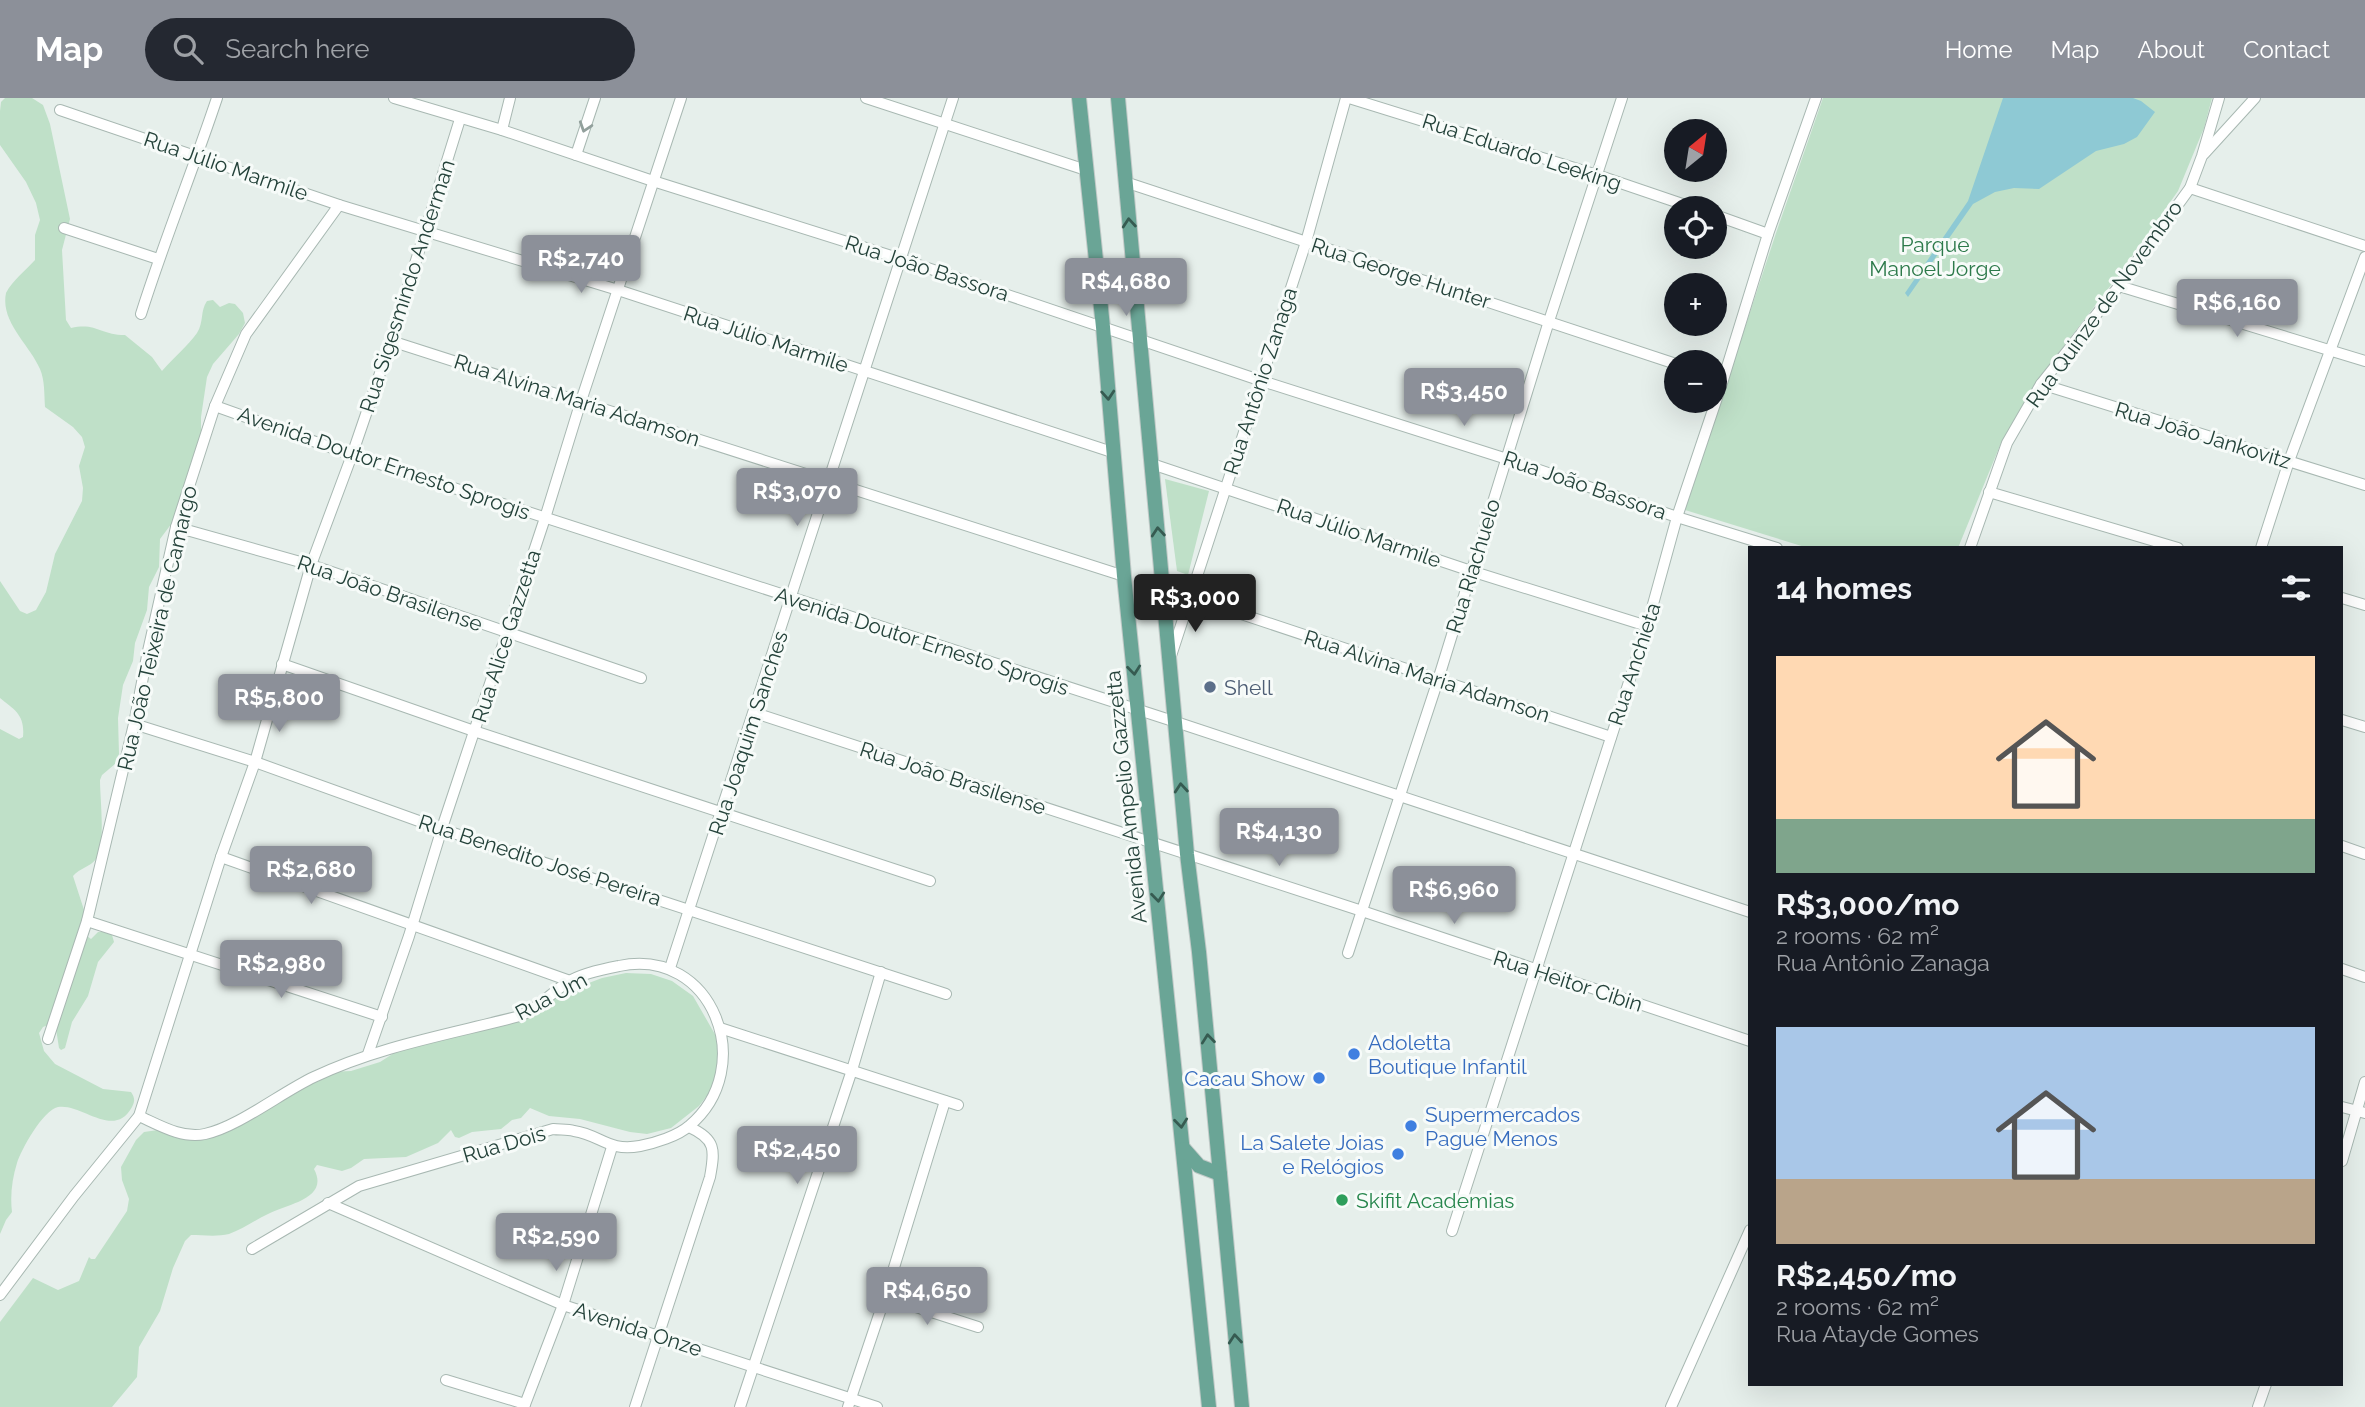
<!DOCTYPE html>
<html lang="en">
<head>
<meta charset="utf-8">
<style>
	:root { --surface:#171b24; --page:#242831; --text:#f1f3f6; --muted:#9ea1a6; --accent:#8c9099 }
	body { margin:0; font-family:Raleway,sans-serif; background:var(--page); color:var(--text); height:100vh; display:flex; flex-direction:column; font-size:26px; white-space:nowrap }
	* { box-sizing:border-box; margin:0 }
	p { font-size:23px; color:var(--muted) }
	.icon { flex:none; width:38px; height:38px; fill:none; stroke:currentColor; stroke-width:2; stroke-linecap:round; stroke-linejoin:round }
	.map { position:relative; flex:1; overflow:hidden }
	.panel { position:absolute; left:1748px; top:448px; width:595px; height:840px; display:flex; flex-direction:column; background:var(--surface); border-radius:0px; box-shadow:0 7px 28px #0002 }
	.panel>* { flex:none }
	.needle { width:46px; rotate:30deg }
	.fabs { position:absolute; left:1664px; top:21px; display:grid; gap:14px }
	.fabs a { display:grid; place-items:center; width:63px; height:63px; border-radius:50%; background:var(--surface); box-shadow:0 7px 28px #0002; font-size:35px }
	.price { position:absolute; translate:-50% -60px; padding:0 16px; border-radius:7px; background:var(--accent); color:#fff; font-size:23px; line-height:46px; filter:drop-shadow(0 2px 4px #0008) }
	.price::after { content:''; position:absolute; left:50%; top:42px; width:21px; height:16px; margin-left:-10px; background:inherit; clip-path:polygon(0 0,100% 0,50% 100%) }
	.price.on { background:#222; color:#fff }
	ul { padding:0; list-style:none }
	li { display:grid; align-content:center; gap:14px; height:371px; padding:0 28px }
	li span { display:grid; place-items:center; height:217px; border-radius:0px; color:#555 }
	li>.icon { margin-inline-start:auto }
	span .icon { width:126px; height:126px; fill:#fffc; stroke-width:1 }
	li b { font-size:30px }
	h2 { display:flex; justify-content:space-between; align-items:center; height:84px; padding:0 28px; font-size:30px }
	header { display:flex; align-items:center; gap:42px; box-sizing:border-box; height:98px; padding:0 35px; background:var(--accent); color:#fff }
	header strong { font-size:33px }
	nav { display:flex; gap:38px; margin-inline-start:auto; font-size:24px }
	.search { width:490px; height:63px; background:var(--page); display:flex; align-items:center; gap:18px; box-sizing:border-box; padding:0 24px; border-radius:38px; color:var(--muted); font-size:26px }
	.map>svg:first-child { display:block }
	.green { fill:#bfe0c8 }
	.water { fill:#8ec9d4 }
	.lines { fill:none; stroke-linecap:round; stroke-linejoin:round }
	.minor-casing { stroke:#a8b8b2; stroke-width:12 }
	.major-casing { stroke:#c2cac8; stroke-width:16 }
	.minor { stroke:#fff; stroke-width:10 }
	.major { stroke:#6aa596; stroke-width:14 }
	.oneway { stroke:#92a09c }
	.oneway2 { stroke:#365b51 }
	.service-dot { fill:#5c6f8a; stroke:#f7fbf9; stroke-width:2.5 }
	.shop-dot { fill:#3f7fe0; stroke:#f7fbf9; stroke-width:2.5 }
	.leisure-dot { fill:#2e9e5b; stroke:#f7fbf9; stroke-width:2.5 }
	.labels { text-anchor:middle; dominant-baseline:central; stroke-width:6; stroke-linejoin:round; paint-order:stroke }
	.street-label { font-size:21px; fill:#24423a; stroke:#f7fbf9 }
	.park-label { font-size:21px; fill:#2d7a4b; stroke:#f7fbf9 }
	.service-label { font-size:21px; fill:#4e5e75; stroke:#f7fbf9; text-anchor:start }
	.shop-label { font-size:21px; fill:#366cbe; stroke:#f7fbf9; text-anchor:start }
	.leisure-label { font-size:21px; fill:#27864d; stroke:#f7fbf9; text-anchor:start }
</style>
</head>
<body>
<header>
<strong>Map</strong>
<div class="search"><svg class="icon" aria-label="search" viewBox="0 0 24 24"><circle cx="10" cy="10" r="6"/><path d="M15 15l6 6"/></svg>Search here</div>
<nav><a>Home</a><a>Map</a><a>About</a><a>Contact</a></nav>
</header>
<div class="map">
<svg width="2365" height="1309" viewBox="0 0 2365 1309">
	<rect width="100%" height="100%" fill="#e6efeb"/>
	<g class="green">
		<path d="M5 0H32L43 7 50 26 70 121 62 152 66 222 71 230C96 224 100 237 125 237L152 259 162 273C173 260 188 248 197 235 204 224 200 213 207 203L213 202 220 209 229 205 235 206 243 215 245 225 239 236 213 266 207 279 201 319V360L184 409 160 441 159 469 149 489 147 512 135 545 133 563 123 587 118 620 119 656 115 666 102 677 100 682C100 701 106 747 96 761 90 769 80 770 73 778L85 815 87 838 91 841 98 834H107L112 837 114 844 98 864 88 898 72 924 65 950 61 952 59 950 55 924 43 929 39 935 44 953 55 966 103 991 131 994C135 1000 135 1003 132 1009 114 1042 82 1005 58 1009 43 1012 21 1052 17 1065 12 1081 10 1098 12 1114L6 1122 0 1136V631L19 641 23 639C25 617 15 612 0 600V483L20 513 27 516 36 512 46 494 55 456 82 403 83 390 79 368 85 349 82 339 73 329 45 309C44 296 45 283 40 271 30 247 0 224 6 195 12 183 26 172 35 162V137L40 122 36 105 26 84 0 47V13L1 4Z"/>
		<polygon points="1823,0 2212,0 2204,30 2178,93 2118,178 2039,280 2001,345 1958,450 1808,450 1685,412 1776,135"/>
		<polygon points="1165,381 1209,393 1188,477 1177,473"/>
		<path d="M626 875 651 876 672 883 693 898 720 945 723 960 713 990 699 1008 671 1030 647 1036 630 1034 580 1021 549 1018 530 1010 521 1020 512 1022 501 1031 472 1034 459 1040 455 1039 451 1032 438 1045 406 1059 364 1061 351 1070 342 1073 317 1067 314 1071C330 1101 287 1106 268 1116 255 1122 243 1131 229 1136 217 1139 202 1137 191 1137L185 1143 173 1170 160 1213 139 1249 137 1279 112 1309H0V1224L33 1180 58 1192 79 1183 89 1159 91 1161H95L127 1113 129 1101 122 1082 121 1069 136 1042 144 1034 158 1032 208 1037 301 989 319 983 329 974 351 973 380 964 416 941 495 929 560 896 602 880Z"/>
	</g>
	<polygon class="water" points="2003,0 2133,0 2141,3 2155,14 2137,39 2124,46 2096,53 2039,91 2014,90 1995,94 1973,106 1908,199 1905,195 1968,103"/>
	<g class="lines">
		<defs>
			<g id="minor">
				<polyline points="394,0 502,32 653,83 901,161 1259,282 1507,361 1677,419 1777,450"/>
				<polyline points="866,0 1086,72"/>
				<polyline points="1349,0 1597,77 1694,110"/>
				<polyline points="60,12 339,107 618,192 1112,354"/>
				<polyline points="502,32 510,0"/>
				<polyline points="2204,56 2255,0"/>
				<polyline points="576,57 595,0"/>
				<polyline points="1125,84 1676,266"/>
				<polyline points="2190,90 2365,148"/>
				<polyline points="1715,117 1768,136"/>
				<polyline points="64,130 158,161"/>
				<polyline points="2119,188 2365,263"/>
				<path d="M141 216C164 143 193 72 217 0"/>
				<polyline points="391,243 1124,478"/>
				<polyline points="2041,286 2365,387"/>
				<polyline points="215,308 352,357 1176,624 1750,814"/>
				<polyline points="1152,366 1471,473 1647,528"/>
				<polyline points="1989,394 2178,450"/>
				<polyline points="176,429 311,467 641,580"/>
				<polyline points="1970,450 2007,345 2041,286 2119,188 2190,90 2202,58 2219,0"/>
				<polyline points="2261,450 2289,363 2365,159"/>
				<polyline points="1163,490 1611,639"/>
				<polyline points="2342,500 2365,507"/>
				<polyline points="1171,558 1306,144 1346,0"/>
				<polyline points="282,566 474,633 930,783"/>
				<polyline points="755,615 1362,813 1750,943"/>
				<polyline points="2342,622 2365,629"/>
				<polyline points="134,626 255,664 441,731 946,896"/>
				<polyline points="2342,748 2365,756"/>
				<polyline points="221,759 570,883"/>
				<polyline points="87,823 382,919"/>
				<polyline points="1348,855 1438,582 1549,223 1622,0"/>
				<polyline points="670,870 953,0"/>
				<polyline points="2342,871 2365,879"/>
				<polyline points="720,930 958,1007"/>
				<polyline points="48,941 87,823 134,626 148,553 176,429 215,308 246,236 339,107"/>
				<polyline points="368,956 409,838 443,727 545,420 581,303 681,0"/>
				<polyline points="2342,1009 2365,1015"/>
				<path d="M139 1018C159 1027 182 1041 205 1036 238 1029 282 994 314 979 379 948 451 936 520 918 538 910 551 895 568 884 581 876 603 871 619 868 713 848 759 970 689 1028 678 1038 655 1045 640 1048 608 1054 601 1037 574 1033 567 1031 560 1032 553 1031L359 1088 252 1151"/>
				<polyline points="2342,1063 2365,984"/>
				<polyline points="328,1105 563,1207 877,1309"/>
				<polyline points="1452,1133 1647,528 1677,419 1723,282 1768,136 1816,0"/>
				<polyline points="0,1197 74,1098 139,1018 221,759 255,664 311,467 352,357 391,243 460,21"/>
				<polyline points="885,1199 978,1229"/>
				<polyline points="446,1282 525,1306"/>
				<polyline points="524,1309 563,1207 612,1049"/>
				<path d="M635 1309 710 1079C715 1052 716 1041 689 1029"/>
				<polyline points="740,1309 852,972 881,874"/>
				<polyline points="848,1309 885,1199 945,1003"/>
				<polyline points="1671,1309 1750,1132"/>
				<polyline points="2258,1309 2266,1286"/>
			</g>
			<g id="major">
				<polyline points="1079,0 1103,229 1124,478 1209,1309"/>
				<polyline points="1118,0 1187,756 1199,854 1242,1309"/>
				<polyline points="1184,1051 1199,1068 1220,1076"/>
			</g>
		</defs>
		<use href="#minor" class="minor-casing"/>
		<use href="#major" class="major-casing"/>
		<use href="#minor" class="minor"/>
		<use href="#major" class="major"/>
	</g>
	<defs><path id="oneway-chevron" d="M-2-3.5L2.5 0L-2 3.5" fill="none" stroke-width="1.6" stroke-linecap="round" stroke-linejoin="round" transform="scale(1.75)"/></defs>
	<use class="oneway" href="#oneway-chevron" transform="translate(585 29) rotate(108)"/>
	<g class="oneway2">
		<use href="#oneway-chevron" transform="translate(1129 125) rotate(-95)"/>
		<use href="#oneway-chevron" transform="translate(1108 297) rotate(86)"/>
		<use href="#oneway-chevron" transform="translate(1158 434) rotate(-95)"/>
		<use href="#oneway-chevron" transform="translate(1134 572) rotate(84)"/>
		<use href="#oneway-chevron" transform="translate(1181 690) rotate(-95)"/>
		<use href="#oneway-chevron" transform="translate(1158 799) rotate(84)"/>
		<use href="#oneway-chevron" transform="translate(1208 941) rotate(-96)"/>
		<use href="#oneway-chevron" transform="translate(1181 1025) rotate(84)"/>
		<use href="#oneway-chevron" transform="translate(1235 1241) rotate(-95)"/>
	</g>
	<circle class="service-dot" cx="1210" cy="589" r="7"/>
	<g class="shop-dot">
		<circle cx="1354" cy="956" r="7"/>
		<circle cx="1319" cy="980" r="7"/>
		<circle cx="1411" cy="1028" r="7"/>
		<circle cx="1398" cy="1056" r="7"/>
	</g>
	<circle class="leisure-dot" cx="1342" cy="1102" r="7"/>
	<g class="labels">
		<g class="street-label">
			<text transform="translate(1522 54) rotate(18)">Rua Eduardo Leeking</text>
			<text transform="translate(226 68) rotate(19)">Rua Júlio Marmile</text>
			<text transform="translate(927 170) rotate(18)">Rua João Bassora</text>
			<text transform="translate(1401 175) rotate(18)">Rua George Hunter</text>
			<text transform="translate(407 188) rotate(-72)">Rua Sigesmindo Anderman</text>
			<text transform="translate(2104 206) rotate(-54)">Rua Quinze de Novembro</text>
			<text transform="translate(766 241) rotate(18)">Rua Júlio Marmile</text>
			<text transform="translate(1260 283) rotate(-72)">Rua Antônio Zanaga</text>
			<text transform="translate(577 302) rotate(18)">Rua Alvina Maria Adamson</text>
			<text transform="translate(2203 337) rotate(17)">Rua João Jankovitz</text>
			<text transform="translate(384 365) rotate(19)">Avenida Doutor Ernesto Sprogis</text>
			<text transform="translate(1585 387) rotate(19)">Rua João Bassora</text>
			<text transform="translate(1359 435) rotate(19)">Rua Júlio Marmile</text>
			<text transform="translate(1473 468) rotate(-73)">Rua Riachuelo</text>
			<text transform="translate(390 495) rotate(19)">Rua João Brasilense</text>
			<text transform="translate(157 530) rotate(-77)">Rua João Teixeira de Camargo</text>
			<text transform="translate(506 538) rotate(-72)">Rua Alice Gazzetta</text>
			<text transform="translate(922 543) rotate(18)">Avenida Doutor Ernesto Sprogis</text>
			<text transform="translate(1634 566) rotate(-72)">Rua Anchieta</text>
			<text transform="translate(1427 578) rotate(18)">Rua Alvina Maria Adamson</text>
			<text transform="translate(748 635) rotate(-72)">Rua Joaquim Sanches</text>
			<text transform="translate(953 680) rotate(18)">Rua João Brasilense</text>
			<text transform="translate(1126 699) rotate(-96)">Avenida Ampelio Gazzetta</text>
			<text transform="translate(540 762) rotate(18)">Rua Benedito José Pereira</text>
			<text transform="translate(1568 883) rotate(18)">Rua Heitor Cibin</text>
			<text transform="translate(551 898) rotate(-28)">Rua Um</text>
			<text transform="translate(504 1046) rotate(-16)">Rua Dois</text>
			<text transform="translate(638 1231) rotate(18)">Avenida Onze</text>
		</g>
		<g class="park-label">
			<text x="1935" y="146">Parque<tspan x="1935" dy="24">Manoel Jorge</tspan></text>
		</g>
		<g class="service-label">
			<text x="1224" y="589">Shell</text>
		</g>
		<g class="shop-label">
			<text x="1368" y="944">Adoletta<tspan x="1368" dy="24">Boutique Infantil</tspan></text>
			<text x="1305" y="980" text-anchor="end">Cacau Show</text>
			<text x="1425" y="1016">Supermercados<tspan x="1425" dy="24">Pague Menos</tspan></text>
			<text x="1384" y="1044" text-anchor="end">La Salete Joias<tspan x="1384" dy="24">e Relógios</tspan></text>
		</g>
		<g class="leisure-label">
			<text x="1356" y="1102">Skifit Academias</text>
		</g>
	</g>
</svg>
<div class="fabs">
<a><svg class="needle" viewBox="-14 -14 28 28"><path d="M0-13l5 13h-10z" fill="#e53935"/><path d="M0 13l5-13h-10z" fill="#9ea1a6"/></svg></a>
<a><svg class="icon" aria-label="locate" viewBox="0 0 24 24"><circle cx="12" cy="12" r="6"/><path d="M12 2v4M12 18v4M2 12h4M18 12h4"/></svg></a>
<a>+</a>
<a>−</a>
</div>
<b class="price" style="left:581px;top:197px">R$2,740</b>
<b class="price" style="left:1126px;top:220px">R$4,680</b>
<b class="price" style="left:2237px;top:241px">R$6,160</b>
<b class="price" style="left:1464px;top:330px">R$3,450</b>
<b class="price" style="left:797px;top:430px">R$3,070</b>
<b class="price on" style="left:1195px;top:536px">R$3,000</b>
<b class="price" style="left:279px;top:636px">R$5,800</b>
<b class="price" style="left:1279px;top:770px">R$4,130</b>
<b class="price" style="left:311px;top:808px">R$2,680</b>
<b class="price" style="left:1454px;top:828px">R$6,960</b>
<b class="price" style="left:281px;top:902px">R$2,980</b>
<b class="price" style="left:797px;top:1088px">R$2,450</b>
<b class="price" style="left:556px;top:1175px">R$2,590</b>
<b class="price" style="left:927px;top:1229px">R$4,650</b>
<section class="panel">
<h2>14 homes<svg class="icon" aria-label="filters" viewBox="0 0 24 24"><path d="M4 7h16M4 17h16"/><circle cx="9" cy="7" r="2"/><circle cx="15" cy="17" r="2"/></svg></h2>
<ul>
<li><span style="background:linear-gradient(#ffd9b3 75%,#7fa58c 0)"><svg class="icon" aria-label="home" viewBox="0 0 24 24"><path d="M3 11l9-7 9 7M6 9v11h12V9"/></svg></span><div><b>R$3,000/mo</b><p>2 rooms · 62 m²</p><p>Rua Antônio Zanaga</p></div></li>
<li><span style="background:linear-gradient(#a9c7e8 70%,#b9a48a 0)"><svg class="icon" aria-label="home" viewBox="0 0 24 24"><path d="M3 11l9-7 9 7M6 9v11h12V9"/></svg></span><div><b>R$2,450/mo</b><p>2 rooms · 62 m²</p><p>Rua Atayde Gomes</p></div></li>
</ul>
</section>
</div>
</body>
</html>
